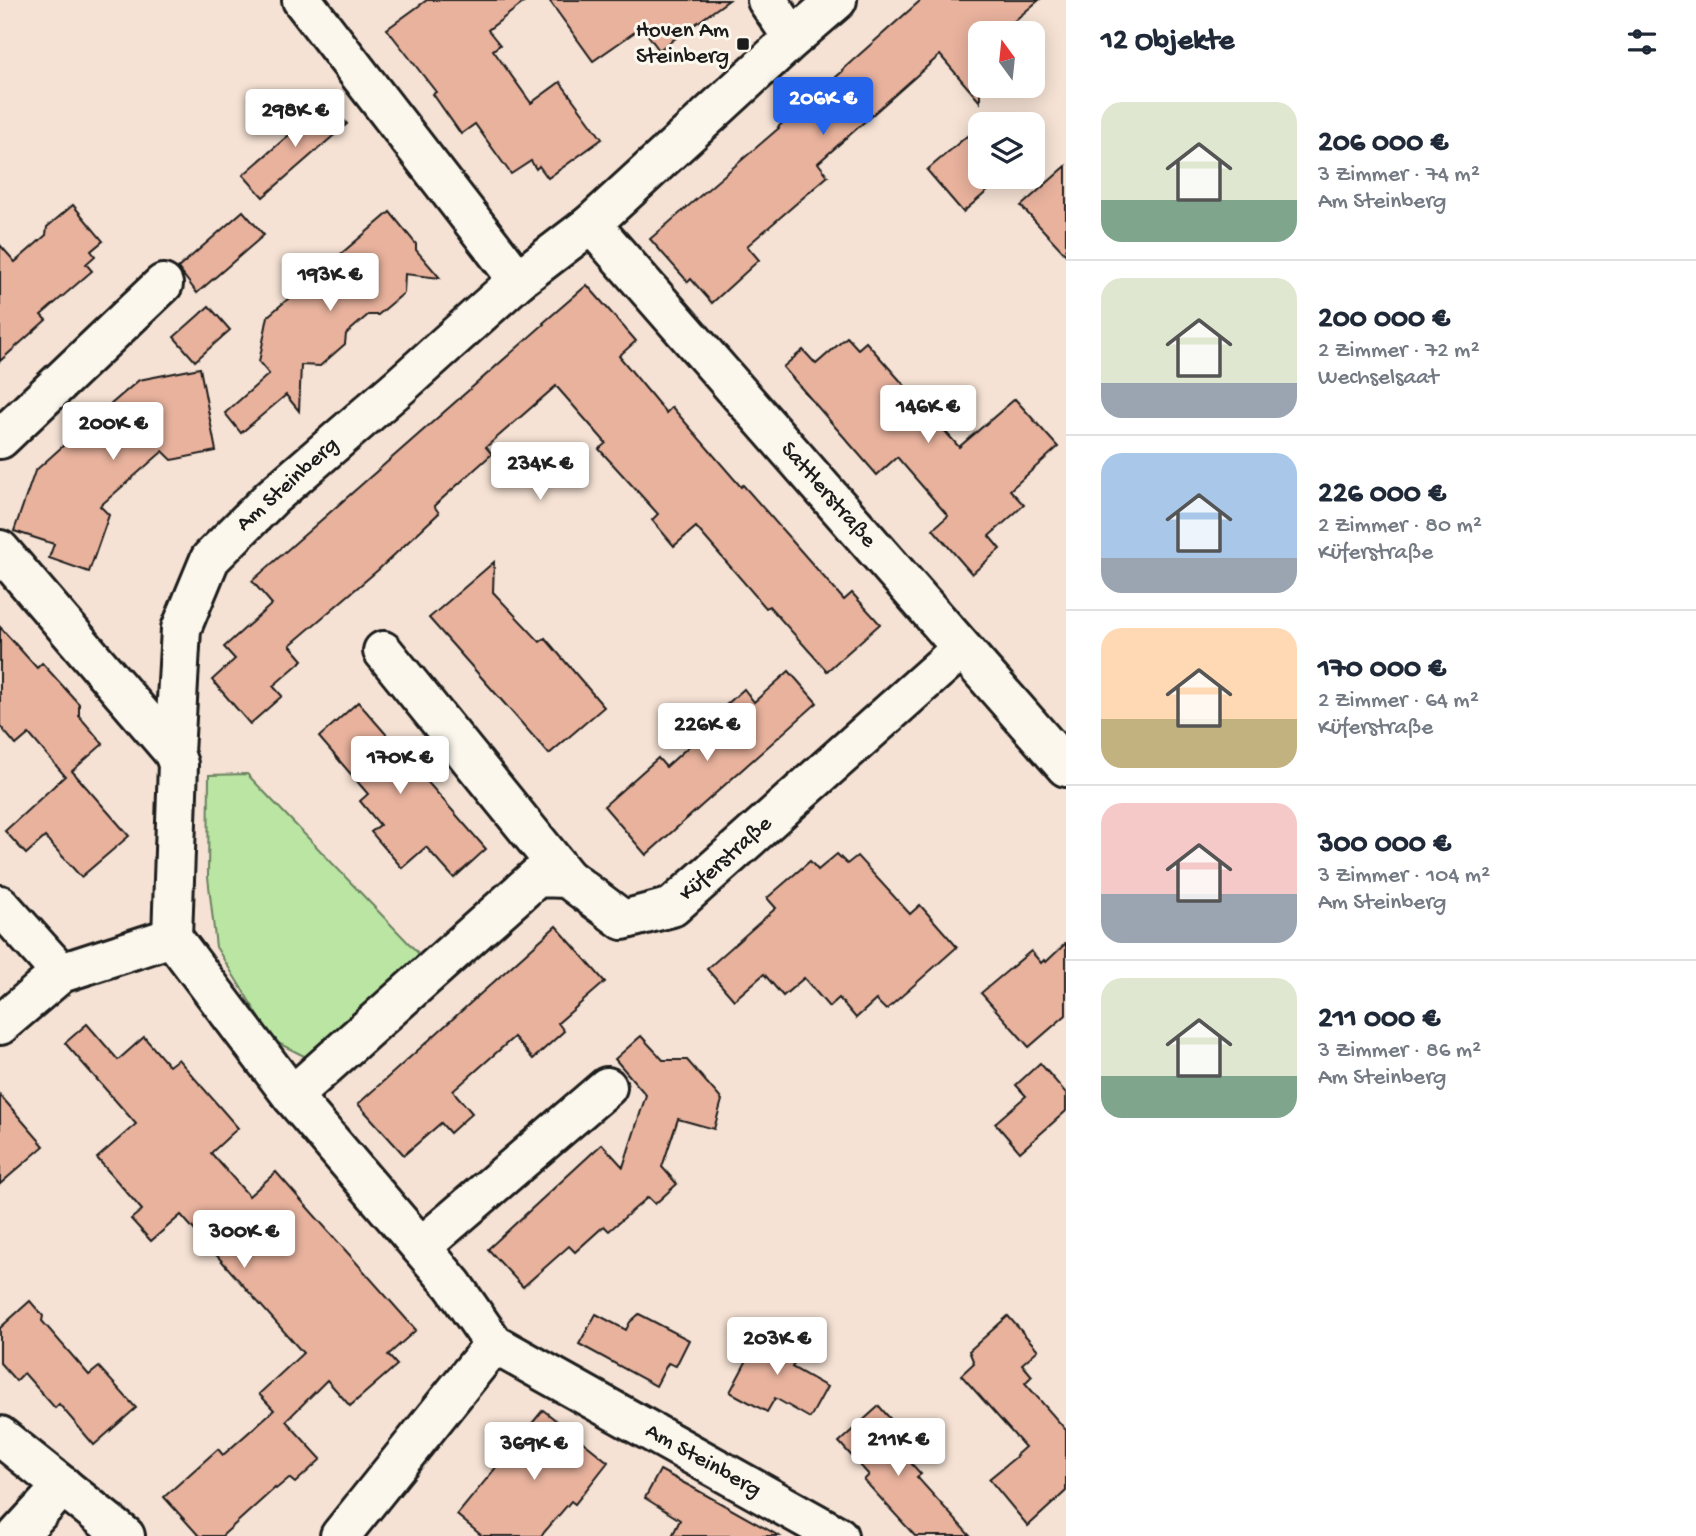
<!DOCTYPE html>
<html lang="de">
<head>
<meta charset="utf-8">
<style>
	:root { --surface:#fff; --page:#f6f6f7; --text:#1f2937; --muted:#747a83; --line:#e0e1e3; --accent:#2563eb }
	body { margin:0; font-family:"Gochi Hand",sans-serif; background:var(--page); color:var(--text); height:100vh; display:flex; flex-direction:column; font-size:26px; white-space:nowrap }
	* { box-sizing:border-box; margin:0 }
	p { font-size:23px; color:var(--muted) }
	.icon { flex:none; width:38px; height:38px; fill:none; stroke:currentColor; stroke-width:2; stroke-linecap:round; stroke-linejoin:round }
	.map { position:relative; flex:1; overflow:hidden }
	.details { display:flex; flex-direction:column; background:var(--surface); width:630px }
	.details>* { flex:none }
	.needle { width:46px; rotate:345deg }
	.buttons { position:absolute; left:968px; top:21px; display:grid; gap:14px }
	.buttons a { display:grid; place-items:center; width:77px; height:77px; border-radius:14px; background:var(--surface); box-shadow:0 4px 18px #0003; font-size:35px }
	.price { position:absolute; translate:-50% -60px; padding:0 16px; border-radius:7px; background:#fff; color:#222; font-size:23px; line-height:46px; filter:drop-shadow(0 2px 4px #0008) }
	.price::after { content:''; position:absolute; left:50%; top:42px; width:21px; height:16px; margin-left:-10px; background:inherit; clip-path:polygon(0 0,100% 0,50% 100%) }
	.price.active { background:var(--accent); color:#fff }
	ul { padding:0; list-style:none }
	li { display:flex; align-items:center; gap:21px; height:175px; padding:0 35px }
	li+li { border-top:2px solid var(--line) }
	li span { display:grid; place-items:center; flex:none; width:196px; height:140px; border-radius:21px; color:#555 }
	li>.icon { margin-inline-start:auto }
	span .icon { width:84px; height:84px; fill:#fffc; stroke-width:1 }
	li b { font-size:30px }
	h2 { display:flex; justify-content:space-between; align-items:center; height:84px; padding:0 35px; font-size:30px }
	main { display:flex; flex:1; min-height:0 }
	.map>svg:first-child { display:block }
	.green { fill:#bae5a3; stroke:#6b8060; stroke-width:2 }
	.building { fill:#e8b29d; stroke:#1c1c1c; stroke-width:2 }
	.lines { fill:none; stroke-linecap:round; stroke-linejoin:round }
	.minor-casing { stroke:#1c1c1c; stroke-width:44 }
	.minor { stroke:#fbf7ec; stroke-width:38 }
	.poi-dot { fill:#1c1c1c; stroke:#fbf7ec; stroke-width:2.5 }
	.labels { text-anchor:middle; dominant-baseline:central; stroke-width:6; stroke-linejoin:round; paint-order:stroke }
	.poi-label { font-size:23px; fill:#1c1c1c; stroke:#fbf7ec; text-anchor:end }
	.street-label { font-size:23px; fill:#1c1c1c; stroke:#fbf7ec }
</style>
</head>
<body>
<main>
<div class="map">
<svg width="1066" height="1536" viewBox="0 0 1066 1536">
	<rect width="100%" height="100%" fill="#f5e2d4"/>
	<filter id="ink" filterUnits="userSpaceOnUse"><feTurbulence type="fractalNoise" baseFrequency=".0143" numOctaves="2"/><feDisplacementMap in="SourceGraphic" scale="14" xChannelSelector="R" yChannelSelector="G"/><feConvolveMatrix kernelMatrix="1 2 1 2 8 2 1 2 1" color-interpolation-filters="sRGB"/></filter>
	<g filter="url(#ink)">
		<polygon class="green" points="247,774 420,955 310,1059 274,1041 216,947 208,877 209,775"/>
		<g class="building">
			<polygon points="427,0 527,0 488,30 500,45 493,50 531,103 560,82 602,139 548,178 539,166 536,169 531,161 511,174 475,124 461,134 433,94 436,92 387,29"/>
			<polygon points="549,0 729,0 659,50 642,27 593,61"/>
			<polygon points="921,0 1039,0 1000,33 980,33 980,102 940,55 818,163 828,176 747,246 759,260 712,303 691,279 688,282 650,239 779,128 778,127 843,71 842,70"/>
			<polygon points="328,101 347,124 263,197 243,175"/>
			<polygon points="967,136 980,151 980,177 1004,177 963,212 927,170"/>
			<polygon points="1066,166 1066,255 1021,206"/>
			<polygon points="73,205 103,241 91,251 95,256 86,264 92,271 41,315 46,320 0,361 0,245 15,262 46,235 47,227"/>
			<polygon points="243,211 264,235 197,293 178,268"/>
			<polygon points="390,212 416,244 416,250 440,278 405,274 404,293 378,315 368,315 346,334 345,344 320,366 301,365 299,411 286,395 241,433 225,413 269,374 259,362 268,316"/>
			<polygon points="587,285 636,341 619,356 666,413 672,407 741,487 743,485 844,600 852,593 880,624 827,671 769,606 766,608 696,527 674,546 652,520 658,514 599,449 606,443 556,386 486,447 492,454 434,506 439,513 378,570 290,645 303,660 273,686 282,696 250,724 212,680 235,659 224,647 272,604 252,581 544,324 543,323"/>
			<polygon points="209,306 230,330 195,361 174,337"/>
			<polygon points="847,337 858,349 866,342 959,447 1015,399 1058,447 1010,490 1024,505 989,536 1000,549 972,574 933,529 948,516 897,457 877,475 783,367 803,350 816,364"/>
			<polygon points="200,368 216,451 172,460 163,451 100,506 109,515 89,572 49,558 54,544 14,531 35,471 74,436 139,380"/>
			<polygon points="494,562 493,592 540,642 545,638 604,707 549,754 429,618"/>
			<polygon points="0,627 37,668 42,663 79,704 79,716 103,744 72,771 129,836 81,877 45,837 26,854 5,831 65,776 29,734 16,745 0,726"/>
			<polygon points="789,671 817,703 646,855 604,806 658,758 666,767 720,718 716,714 744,689 754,702"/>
			<polygon points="358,702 486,849 454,878 426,847 402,868 371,832 380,825 360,801 368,794 319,737"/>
			<polygon points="837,854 847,864 857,856 910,914 920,905 957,947 886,1010 876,1000 856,1018 839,998 829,1007 804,978 783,996 764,974 734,1000 707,969 776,908 767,898 810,861 818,870"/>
			<polygon points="556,926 605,982 558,1023 564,1031 533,1059 514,1037 453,1091 472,1113 450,1133 441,1123 404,1155 358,1104"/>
			<polygon points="1066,943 1066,1015 1029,1047 981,993 1031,951 1041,963 1044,960 1046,962"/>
			<polygon points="87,1024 118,1060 144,1037 169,1066 178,1059 238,1128 211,1153 249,1196 276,1172 416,1330 388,1355 397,1365 350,1406 327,1380 286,1421 321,1459 295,1483 289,1478 276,1489 275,1488 222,1536 199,1536 164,1497 218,1449 223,1455 274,1410 259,1394 303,1353 181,1215 151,1241 131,1219 142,1210 97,1158 136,1124 65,1043"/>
			<polygon points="641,1036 663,1060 687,1060 722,1100 714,1129 678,1119 662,1167 677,1184 655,1204 648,1197 609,1231 604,1226 575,1252 569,1246 523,1287 488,1249 602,1144 623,1167 646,1095 615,1059"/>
			<polygon points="1040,1063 1066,1093 1066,1111 1020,1152 995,1123 1026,1096 1016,1085"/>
			<polygon points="0,1095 44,1146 0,1184"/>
			<polygon points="30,1301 43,1316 42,1321 89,1375 99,1367 136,1408 94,1445 59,1404 55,1408 24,1373 16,1381 0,1363 0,1328"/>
			<polygon points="596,1314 626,1330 630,1322 639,1314 689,1340 676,1366 668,1363 656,1386 579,1344"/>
			<polygon points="1008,1316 1038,1350 1022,1364 1032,1376 1025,1383 1066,1430 1066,1491 1028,1526 989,1479 1017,1456 1016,1455 1025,1447 961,1375 974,1363 969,1351"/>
			<polygon points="764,1328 802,1349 792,1367 827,1387 810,1418 775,1398 767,1412 730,1392"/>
			<polygon points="879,1406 900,1430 890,1440 921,1474 917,1477 970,1536 915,1536 864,1480 869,1475 839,1442"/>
			<polygon points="543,1410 608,1462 575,1504 571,1501 541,1536 482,1536 457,1515"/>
			<polygon points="660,1470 697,1490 779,1536 672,1536 680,1520 645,1498"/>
		</g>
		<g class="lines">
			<defs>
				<g id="minor">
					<polyline points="302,0 518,280"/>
					<polyline points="767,0 793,38"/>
					<path id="s1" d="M837 0 793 38 591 224 518 280 400 386 272 497 210 559 181 629 174 753 178 764 172 937 292 1096 453 1285 494 1344 838 1536"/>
					<path id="s2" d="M591 224 1066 767"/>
					<polyline points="0,439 163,284"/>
					<polyline points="0,550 174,753"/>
					<path id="s3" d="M383 651 567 878 623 920 672 907 961 649"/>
					<polyline points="0,905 61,973"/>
					<polyline points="0,1025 61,973 172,937"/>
					<polyline points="292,1096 537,877 567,878"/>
					<polyline points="421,1247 607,1087"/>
					<polyline points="0,1436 125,1536"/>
					<polyline points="17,1536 63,1486"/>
					<polyline points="340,1536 494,1344"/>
				</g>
			</defs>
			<use href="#minor" class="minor-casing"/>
			<use href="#minor" class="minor"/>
		</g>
	</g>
	<rect class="poi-dot" x="736" y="37" width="14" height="14" rx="3.5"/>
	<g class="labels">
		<g class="poi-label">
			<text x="729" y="31">Hoven Am<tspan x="729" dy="26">Steinberg</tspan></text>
		</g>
		<g class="street-label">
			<text transform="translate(288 485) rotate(-42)">Am Steinberg</text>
			<text stroke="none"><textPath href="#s2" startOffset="360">Sattlerstraße</textPath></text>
			<text stroke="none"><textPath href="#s3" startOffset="485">Küferstraße</textPath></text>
			<text stroke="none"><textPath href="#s1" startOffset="1984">Am Steinberg</textPath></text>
		</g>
	</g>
</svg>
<div class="buttons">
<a><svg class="needle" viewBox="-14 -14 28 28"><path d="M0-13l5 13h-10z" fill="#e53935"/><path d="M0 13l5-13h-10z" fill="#747a83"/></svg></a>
<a><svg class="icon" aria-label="layers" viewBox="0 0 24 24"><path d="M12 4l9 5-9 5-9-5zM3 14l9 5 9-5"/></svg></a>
</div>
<b class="price active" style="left:823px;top:137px">206K €</b>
<b class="price" style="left:295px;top:149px">298K €</b>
<b class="price" style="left:330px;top:313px">193K €</b>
<b class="price" style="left:928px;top:445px">146K €</b>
<b class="price" style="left:113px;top:462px">200K €</b>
<b class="price" style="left:540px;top:502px">234K €</b>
<b class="price" style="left:707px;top:763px">226K €</b>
<b class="price" style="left:400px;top:796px">170K €</b>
<b class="price" style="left:244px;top:1270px">300K €</b>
<b class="price" style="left:777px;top:1377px">203K €</b>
<b class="price" style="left:898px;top:1478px">211K €</b>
<b class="price" style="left:534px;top:1482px">369K €</b>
</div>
<section class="details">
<h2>12 Objekte<svg class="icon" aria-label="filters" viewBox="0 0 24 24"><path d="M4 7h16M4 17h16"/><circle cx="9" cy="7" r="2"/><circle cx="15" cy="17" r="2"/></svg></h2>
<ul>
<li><span style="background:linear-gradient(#dfe7d0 70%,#7fa58c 0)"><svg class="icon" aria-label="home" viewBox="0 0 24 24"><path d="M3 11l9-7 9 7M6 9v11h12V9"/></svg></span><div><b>206 000 €</b><p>3 Zimmer · 74 m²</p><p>Am Steinberg</p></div></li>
<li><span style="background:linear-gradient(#dfe7d0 75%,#9aa5b1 0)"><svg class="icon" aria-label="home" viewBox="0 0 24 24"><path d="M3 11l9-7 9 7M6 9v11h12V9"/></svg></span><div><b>200 000 €</b><p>2 Zimmer · 72 m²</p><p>Wechselsaat</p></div></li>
<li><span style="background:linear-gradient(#a9c7e8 75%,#9aa5b1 0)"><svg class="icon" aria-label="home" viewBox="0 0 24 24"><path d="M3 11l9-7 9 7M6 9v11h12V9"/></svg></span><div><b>226 000 €</b><p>2 Zimmer · 80 m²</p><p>Küferstraße</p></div></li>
<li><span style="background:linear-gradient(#ffd9b3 65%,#c2b280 0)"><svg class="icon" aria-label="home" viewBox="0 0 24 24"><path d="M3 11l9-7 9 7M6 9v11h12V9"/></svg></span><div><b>170 000 €</b><p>2 Zimmer · 64 m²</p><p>Küferstraße</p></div></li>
<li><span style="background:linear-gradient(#f6c9c9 65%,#9aa5b1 0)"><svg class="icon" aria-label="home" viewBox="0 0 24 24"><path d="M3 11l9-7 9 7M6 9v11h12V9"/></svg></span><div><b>300 000 €</b><p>3 Zimmer · 104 m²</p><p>Am Steinberg</p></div></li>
<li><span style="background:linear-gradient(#dfe7d0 70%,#7fa58c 0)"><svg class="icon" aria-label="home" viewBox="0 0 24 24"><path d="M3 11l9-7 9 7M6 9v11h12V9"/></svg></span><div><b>211 000 €</b><p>3 Zimmer · 86 m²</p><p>Am Steinberg</p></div></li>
</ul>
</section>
</main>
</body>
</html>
